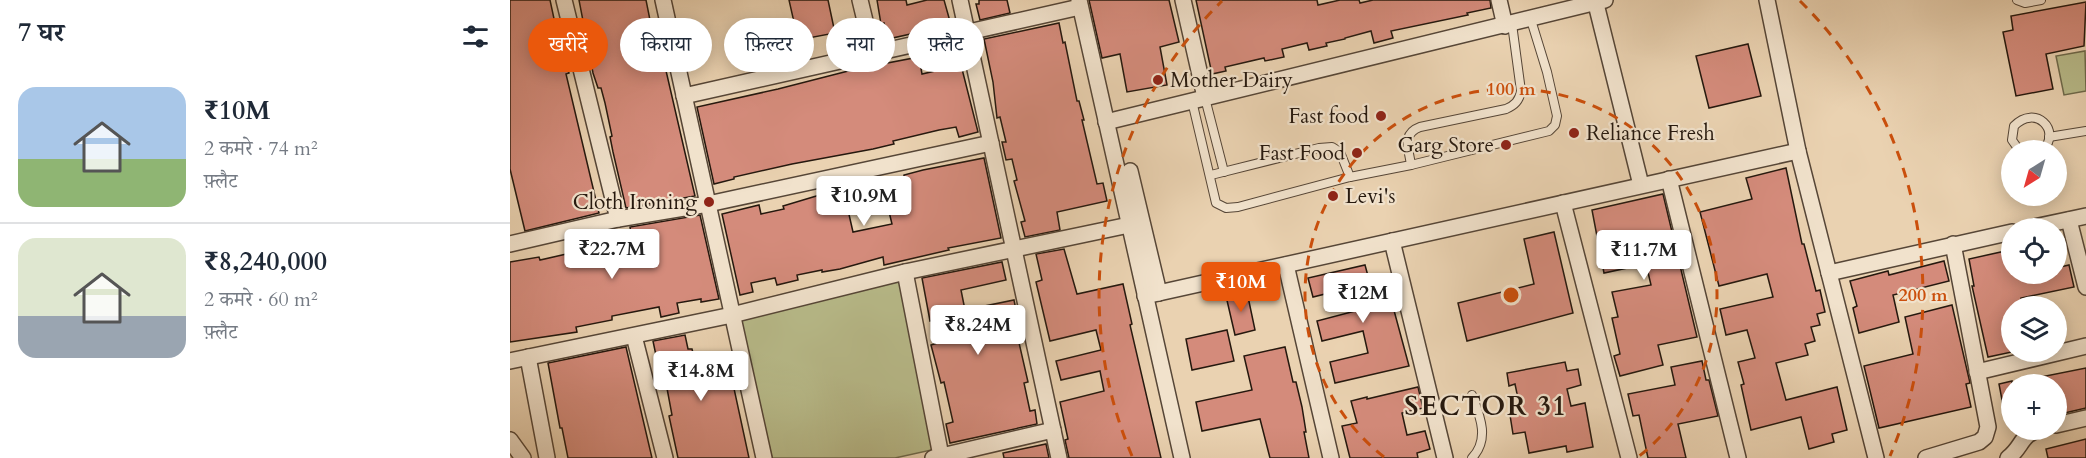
<!DOCTYPE html>
<html lang="hi">
<head>
<meta charset="utf-8">
<style>
	:root { --surface:#fff; --page:#f6f6f7; --text:#1f2937; --muted:#747a83; --line:#e0e1e3; --accent:#ea580c }
	body { margin:0; font-family:Cardo,"Noto Serif Devanagari",serif; background:var(--page); color:var(--text); height:100vh; display:flex; flex-direction:column; font-size:22px; white-space:nowrap }
	* { box-sizing:border-box; margin:0 }
	p { font-size:20px; color:var(--muted) }
	.icon { flex:none; width:33px; height:33px; fill:none; stroke:currentColor; stroke-width:2; stroke-linecap:round; stroke-linejoin:round }
	.map { position:relative; flex:1; overflow:hidden }
	.sheet { display:flex; flex-direction:column; background:var(--surface); width:510px }
	.sheet>* { flex:none }
	.banner { position:absolute; left:18px; top:18px; width:570px; height:54px; display:flex; gap:12px }
	.needle { width:39px; rotate:217deg }
	.fabs { position:absolute; left:1491px; top:140px; display:grid; gap:12px }
	.fabs a { display:grid; place-items:center; width:66px; height:66px; border-radius:50%; background:var(--surface); box-shadow:0 3px 15px #0003; font-size:30px }
	.price { position:absolute; translate:-50% -51px; padding:0 14px; border-radius:6px; background:#fff; color:#222; font-size:20px; line-height:39px; filter:drop-shadow(0 2px 3px #0008) }
	.price::after { content:''; position:absolute; left:50%; top:36px; width:18px; height:14px; margin-left:-9px; background:inherit; clip-path:polygon(0 0,100% 0,50% 100%) }
	.price.selected { background:var(--accent); color:#fff }
	ul { padding:0; list-style:none }
	li { display:flex; align-items:center; gap:18px; height:150px; padding:0 18px }
	li+li { border-top:2px solid var(--line) }
	li span { display:grid; place-items:center; flex:none; width:168px; height:120px; border-radius:18px; color:#555 }
	li>.icon { margin-inline-start:auto }
	span .icon { width:72px; height:72px; fill:#fffc; stroke-width:1 }
	li b { font-size:26px }
	h2 { display:flex; justify-content:space-between; align-items:center; height:72px; padding:0 18px; font-size:26px }
	.pill { padding:0 21px; border-radius:27px; background:var(--surface); box-shadow:0 3px 15px #0003; font-size:21px; line-height:54px }
	.pill.selected { background:var(--accent); color:#fff }
	main { display:flex; flex:1; min-height:0 }
	.map>svg:first-child { display:block }
	.green { fill:#b8bb8a; stroke:#6e6a4c; stroke-width:1.5 }
	.building { fill:#d48b7b; stroke:#25180e; stroke-width:1.5 }
	.lines { fill:none; stroke-linecap:round; stroke-linejoin:round }
	.service-casing { stroke:#564637; stroke-width:10 }
	.minor-casing { stroke:#564637; stroke-width:18 }
	.service { stroke:#f1e2cc; stroke-width:8 }
	.minor { stroke:#f1e2cc; stroke-width:15 }
	.ring { fill:none; stroke:#cb4f0c; stroke-width:3; stroke-dasharray:10 8 }
	.poi-dot { fill:#8f2418; stroke:#f1e2cc; stroke-width:2 }
	.labels { text-anchor:middle; dominant-baseline:central; stroke-width:4.5; stroke-linejoin:round; paint-order:stroke }
	.poi-label { font-size:21px; fill:#25180e; stroke:#f1e2cc; text-anchor:end }
	.district-label { font-size:27px; font-weight:bold; letter-spacing:1.5px; fill:#25180e; stroke:#f1e2cc }
	.centre { fill:#cb4f0c; stroke:#f1e2cc; stroke-width:3 }
	.ring-label { font-size:18px; text-anchor:middle; font-weight:bold; fill:#cb4f0c; stroke:#f1e2cc; stroke-width:4.5; stroke-linejoin:round; paint-order:stroke }
</style>
</head>
<body>
<main>
<section class="sheet">
<h2>7 घर<svg class="icon" aria-label="filters" viewBox="0 0 24 24"><path d="M4 7h16M4 17h16"/><circle cx="9" cy="7" r="2"/><circle cx="15" cy="17" r="2"/></svg></h2>
<ul>
<li><span style="background:linear-gradient(#a9c7e8 60%,#8fb573 0)"><svg class="icon" aria-label="home" viewBox="0 0 24 24"><path d="M3 11l9-7 9 7M6 9v11h12V9"/></svg></span><div><b>₹10M</b><p>2 कमरे · 74 m²</p><p>फ़्लैट</p></div></li>
<li><span style="background:linear-gradient(#dfe7d0 65%,#9aa5b1 0)"><svg class="icon" aria-label="home" viewBox="0 0 24 24"><path d="M3 11l9-7 9 7M6 9v11h12V9"/></svg></span><div><b>₹8,240,000</b><p>2 कमरे · 60 m²</p><p>फ़्लैट</p></div></li>
</ul>
</section>
<div class="map">
<svg width="1576" height="458" viewBox="0 0 1576 458">
	<rect width="100%" height="100%" fill="#ead2b1"/>
	<filter id="stains"><feTurbulence type="fractalNoise" baseFrequency=".00333" numOctaves="4"/><feColorMatrix values="0 0 0 0 .2 0 0 0 0 .09 0 0 0 0 .02 0 0 0 .5 -.17"/></filter>
	<radialGradient id="worn" r=".72"><stop offset=".6" stop-color="#630" stop-opacity="0"/><stop offset="1" stop-color="#630" stop-opacity=".3"/></radialGradient>
	<g class="green">
		<polygon points="1575,51 1576,91 1554,95 1546,56"/>
		<polygon points="389,280 426,449 385,458 262,458 230,316"/>
	</g>
	<g class="building">
		<polygon points="0,0 40,0 52,56 55,55 59,73 56,74 89,213 15,231 0,169"/>
		<polygon points="69,0 136,0 145,45 150,45 157,75 185,196 116,208 103,152 100,137 102,136 95,103 91,88 88,88 83,73"/>
		<polygon points="279,0 318,0 325,33 288,40"/>
		<polygon points="367,0 396,0 397,5 417,0 434,0 441,25 378,39 374,23 371,24"/>
		<polygon points="469,0 497,0 500,13 470,20 466,4 469,4"/>
		<polygon points="579,0 659,0 669,42 650,47 657,85 617,92 610,54 592,58"/>
		<polygon points="686,0 807,0 808,5 830,0 849,0 850,3 863,0 980,0 981,8 957,13 958,15 881,31 883,38 864,43 861,31 835,38 835,39 816,43 817,46 799,50 797,43 772,49 774,57 755,61 754,58 715,67 716,71 702,74"/>
		<polygon points="1576,2 1574,46 1536,54 1543,89 1506,96 1493,32 1503,30 1501,16"/>
		<polygon points="549,23 553,43 555,42 567,101 569,101 574,120 572,120 587,184 593,183 597,201 547,212 550,230 515,237 511,222 515,221 504,181 507,180 502,159 496,160 492,142 496,142 490,117 487,118 483,82 474,39"/>
		<polygon points="1238,44 1251,96 1199,108 1186,56"/>
		<polygon points="409,57 412,74 451,65 468,132 449,137 446,127 429,130 383,141 384,144 363,149 282,164 224,177 224,179 204,184 187,107 268,89 346,69"/>
		<polygon points="474,158 491,238 438,248 439,250 374,265 373,257 330,269 312,272 312,270 287,275 288,280 267,285 265,278 241,283 243,292 230,295 212,214 249,205 251,214 274,209 273,206 333,188 343,232 382,224 372,183 394,178 394,175 413,170"/>
		<polygon points="1276,168 1292,244 1294,244 1306,291 1310,290 1315,312 1307,314 1310,325 1301,327 1305,341 1295,344 1298,355 1266,363 1276,400 1327,387 1337,430 1322,434 1324,442 1299,449 1291,417 1241,430 1231,385 1234,384 1228,362 1245,358 1237,330 1216,335 1210,309 1263,297 1257,274 1209,286 1190,212 1242,199 1236,178"/>
		<polygon points="1153,194 1187,337 1148,345 1153,365 1110,376 1104,356 1110,354 1102,318 1108,317 1102,292 1141,285 1136,264 1094,273 1082,210"/>
		<polygon points="190,215 209,299 191,302 191,299 167,303 169,313 151,317 149,307 102,316 102,320 66,327 67,332 0,342 0,262 29,257 30,260 74,250 73,243 121,233 120,227"/>
		<polygon points="1044,232 1063,313 957,341 948,303 1024,284 1014,239"/>
		<polygon points="554,249 567,294 613,284 622,324 620,325 651,458 559,458 555,440 558,439 550,402 594,391 590,371 551,380 546,361 591,350 586,330 540,341 526,282 532,280 526,254"/>
		<polygon points="1500,250 1502,273 1546,273 1546,268 1559,265 1564,287 1511,298 1512,306 1502,306 1502,352 1478,357 1462,286 1464,286 1459,259"/>
		<polygon points="1434,261 1439,281 1383,295 1389,322 1349,333 1343,308 1347,306 1340,281 1378,271 1379,275"/>
		<polygon points="492,262 496,280 451,290 455,310 504,300 508,320 504,321 518,382 514,383 520,411 525,410 527,424 440,443 436,424 443,422 434,382 431,383 421,345 428,343 423,320 420,321 412,278"/>
		<polygon points="855,265 861,287 882,282 887,302 882,303 899,366 825,383 820,362 858,353 853,331 812,341 807,321 849,310 843,287 803,297 798,278"/>
		<polygon points="737,292 745,330 725,335 716,296"/>
		<polygon points="1442,305 1460,383 1456,384 1461,407 1369,428 1354,366 1403,354 1395,317"/>
		<polygon points="717,330 724,361 682,370 676,339"/>
		<polygon points="175,335 178,349 182,349 185,361 220,354 223,370 220,370 239,458 168,458 159,416 162,415 156,383 152,384 143,341"/>
		<polygon points="116,347 142,458 58,458 52,428 50,428 38,363"/>
		<polygon points="775,347 783,382 786,382 792,407 796,432 794,432 799,458 760,458 750,419 692,431 686,402 742,390 734,356"/>
		<polygon points="1192,361 1196,380 1199,380 1208,416 1168,424 1176,458 1138,458 1129,415 1123,416 1118,394 1165,385 1161,367"/>
		<polygon points="1055,362 1057,371 1068,369 1071,385 1057,389 1061,406 1075,403 1083,447 1057,452 1056,446 1019,453 1015,432 1003,434 1000,415 1011,413 1005,384 999,386 997,373"/>
		<polygon points="1576,368 1576,408 1546,415 1546,384 1522,384 1521,379"/>
		<polygon points="1502,381 1502,421 1496,421 1489,384"/>
		<polygon points="908,387 913,408 892,413 897,435 915,431 920,449 907,453 908,458 840,458 832,426 847,423 841,401 857,397 857,399"/>
		<polygon points="1576,439 1576,458 1538,458 1536,449"/>
		<polygon points="536,444 539,458 494,458 493,453"/>
	</g>
	<g class="lines">
		<defs>
			<g id="service">
				<polyline points="1507,0 1515,3 1531,0"/>
				<polyline points="695,98 714,172"/>
				<polyline points="682,101 706,203 716,208 728,207 840,177 901,165 1039,131 1045,125 1047,116 1037,72 1021,20"/>
				<polyline points="1539,137 1576,131"/>
				<path d="M1509 150 1502 140 1504 126C1525 104 1552 130 1533 150"/>
				<path d="M901 165C899 149 891 134 910 127L996 109C1005 105 1009 101 1011 91L1002 24"/>
				<polyline points="701,175 809,148 822,147 830,152 840,177"/>
				<path d="M962 395C970 416 980 439 962 458"/>
			</g>
			<g id="minor">
				<polyline points="54,0 108,219"/>
				<polyline points="153,0 254,458"/>
				<polyline points="350,0 363,54"/>
				<polyline points="450,0 549,458"/>
				<polyline points="569,0 672,458"/>
				<polyline points="673,0 695,97"/>
				<polyline points="989,0 995,26"/>
				<polyline points="1085,0 1131,185"/>
				<polyline points="1257,0 1288,151 1366,458"/>
				<polyline points="174,96 570,7"/>
				<polyline points="596,122 1095,0"/>
				<polyline points="620,171 649,293"/>
				<polyline points="1159,179 1228,458"/>
				<polyline points="1053,203 1119,458"/>
				<polyline points="1559,220 1576,287"/>
				<polyline points="1520,228 1576,216"/>
				<polyline points="882,241 935,458"/>
				<polyline points="0,244 108,219 198,204 481,143"/>
				<polyline points="776,265 821,458"/>
				<polyline points="395,272 431,456"/>
				<polyline points="1319,273 1502,232"/>
				<polyline points="635,296 1288,151"/>
				<polyline points="124,336 155,458"/>
				<polyline points="18,357 37,458"/>
				<polyline points="0,361 222,315 395,272 619,225"/>
				<polyline points="1467,372 1576,346"/>
				<polyline points="1546,425 1576,418"/>
				<polyline points="0,440 13,458"/>
				<polyline points="423,458 543,430"/>
				<polyline points="1416,458 1469,442 1475,437 1478,427 1443,244"/>
				<path d="M1498 458C1513 447 1510 434 1531 429"/>
			</g>
		</defs>
		<use href="#service" class="service-casing"/>
		<use href="#minor" class="minor-casing"/>
		<use href="#service" class="service"/>
		<use href="#minor" class="minor"/>
	</g>
	<g class="ring">
		<path d="M874 457A206 206 0 1 1 1128 457"/>
		<path d="M622 456A412 412 0 0 1 712 1M1290 1A412 412 0 0 1 1380 456"/>
	</g>
	<g class="poi-dot">
		<circle cx="648" cy="80" r="6"/>
		<circle cx="871" cy="116" r="6"/>
		<circle cx="1064" cy="133" r="6"/>
		<circle cx="996" cy="145" r="6"/>
		<circle cx="847" cy="153" r="6"/>
		<circle cx="823" cy="196" r="6"/>
		<circle cx="199" cy="202" r="6"/>
	</g>
	<g class="labels">
		<g class="poi-label">
			<text x="660" y="80" text-anchor="start">Mother Dairy</text>
			<text x="859" y="116">Fast food</text>
			<text x="1076" y="133" text-anchor="start">Reliance Fresh</text>
			<text x="984" y="145">Garg Store</text>
			<text x="835" y="153">Fast Food</text>
			<text x="835" y="196" text-anchor="start">Levi's</text>
			<text x="187" y="202">Cloth Ironing</text>
		</g>
		<g class="district-label">
			<text x="976" y="406">SECTOR 31</text>
		</g>
	</g>
	<circle cx="1001" cy="295" r="9" class="centre"/>
	<g class="ring-label">
		<text x="1001" y="95">100 m</text>
		<text x="1413" y="301">200 m</text>
	</g>
	<rect width="100%" height="100%" filter="url(#stains)"/>
	<rect width="100%" height="100%" fill="url(#worn)"/>
</svg>
<div class="fabs">
<a><svg class="needle" viewBox="-14 -14 28 28"><path d="M0-13l5 13h-10z" fill="#e53935"/><path d="M0 13l5-13h-10z" fill="#747a83"/></svg></a>
<a><svg class="icon" aria-label="locate" viewBox="0 0 24 24"><circle cx="12" cy="12" r="6"/><path d="M12 2v4M12 18v4M2 12h4M18 12h4"/></svg></a>
<a><svg class="icon" aria-label="layers" viewBox="0 0 24 24"><path d="M12 4l9 5-9 5-9-5zM3 14l9 5 9-5"/></svg></a>
<a>+</a>
</div>
<b class="price" style="left:354px;top:227px">₹10.9M</b>
<b class="price" style="left:102px;top:280px">₹22.7M</b>
<b class="price" style="left:1134px;top:281px">₹11.7M</b>
<b class="price selected" style="left:731px;top:313px">₹10M</b>
<b class="price" style="left:853px;top:324px">₹12M</b>
<b class="price" style="left:468px;top:356px">₹8.24M</b>
<b class="price" style="left:191px;top:402px">₹14.8M</b>
<div class="banner">
<a class="pill selected">खरीदें</a>
<a class="pill">किराया</a>
<a class="pill">फ़िल्टर</a>
<a class="pill">नया</a>
<a class="pill">फ़्लैट</a>
</div>
</div>
</main>
</body>
</html>
